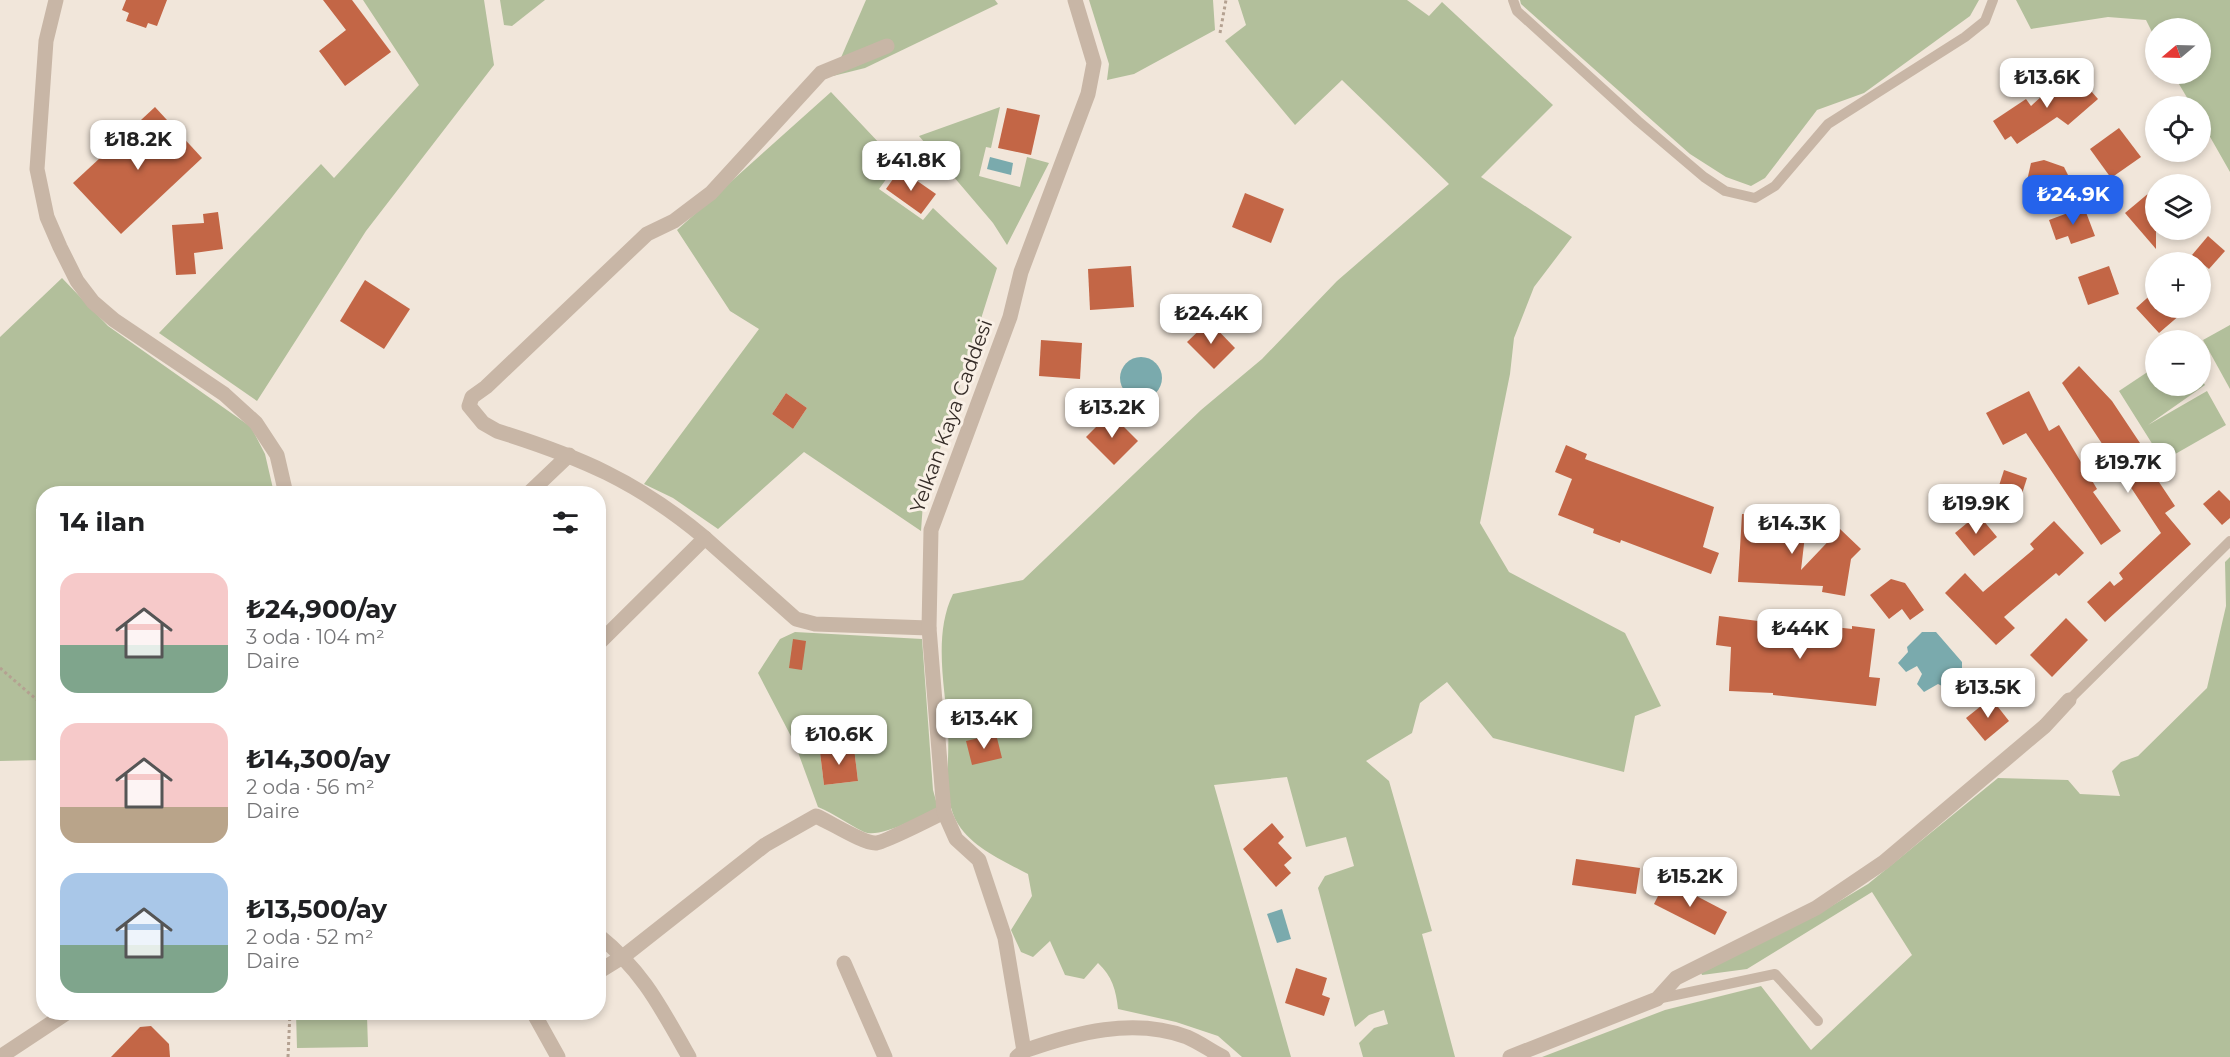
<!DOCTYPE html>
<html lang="tr">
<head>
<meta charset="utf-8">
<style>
	:root { --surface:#fff; --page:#f2f2f2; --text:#202124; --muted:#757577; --accent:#2563eb }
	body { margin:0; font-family:Montserrat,sans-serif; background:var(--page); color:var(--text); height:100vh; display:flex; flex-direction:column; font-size:22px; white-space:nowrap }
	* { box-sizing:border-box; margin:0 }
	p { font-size:20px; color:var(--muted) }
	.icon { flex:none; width:33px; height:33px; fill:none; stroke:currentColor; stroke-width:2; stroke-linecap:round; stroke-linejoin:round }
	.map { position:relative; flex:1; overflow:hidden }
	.drawer { position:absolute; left:36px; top:486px; width:570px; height:534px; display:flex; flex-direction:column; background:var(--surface); border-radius:24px; box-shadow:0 3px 9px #0003 }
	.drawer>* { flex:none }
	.needle { width:39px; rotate:251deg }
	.controls { position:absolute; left:2145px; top:18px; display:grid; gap:12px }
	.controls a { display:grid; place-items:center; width:66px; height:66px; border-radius:50%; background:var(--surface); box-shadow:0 3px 9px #0003; font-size:30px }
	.price { position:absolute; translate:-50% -51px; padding:0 14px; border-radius:12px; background:#fff; color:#222; font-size:20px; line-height:39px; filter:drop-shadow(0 2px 3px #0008) }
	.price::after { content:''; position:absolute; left:50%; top:36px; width:18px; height:14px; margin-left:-9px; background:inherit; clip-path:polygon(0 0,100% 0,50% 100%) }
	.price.active { background:var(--accent); color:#fff }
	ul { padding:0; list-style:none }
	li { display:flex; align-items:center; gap:18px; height:150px; padding:0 24px }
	li span { display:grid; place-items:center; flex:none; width:168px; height:120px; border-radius:18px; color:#555 }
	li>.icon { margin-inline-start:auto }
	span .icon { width:72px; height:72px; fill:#fffc; stroke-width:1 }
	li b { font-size:26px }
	h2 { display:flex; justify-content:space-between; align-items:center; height:72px; padding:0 24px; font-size:26px }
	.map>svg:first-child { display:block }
	.green { fill:#b2bf9b; fill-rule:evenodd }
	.water { fill:#7aaaad }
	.building { fill:#c36646 }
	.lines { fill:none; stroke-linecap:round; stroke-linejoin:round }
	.path { stroke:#b4a191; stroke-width:3; stroke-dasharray:3 3; stroke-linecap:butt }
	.service { stroke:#c8b6a6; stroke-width:10 }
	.minor { stroke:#c8b6a6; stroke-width:15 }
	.tertiary { stroke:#c8b6a6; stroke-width:15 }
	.labels { text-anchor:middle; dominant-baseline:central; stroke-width:6; stroke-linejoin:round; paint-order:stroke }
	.street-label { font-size:20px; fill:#352c27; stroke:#f9f0e6 }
</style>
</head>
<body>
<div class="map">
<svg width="2230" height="1057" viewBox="0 0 2230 1057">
	<rect width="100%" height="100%" fill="#f1e6da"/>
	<g class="green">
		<polygon points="363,0 484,0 494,65 366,231 257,401 159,333 321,164 334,178 419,85"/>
		<polygon points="500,0 545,0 512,26 504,25"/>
		<polygon points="866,0 995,0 998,4 865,68 833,76"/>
		<polygon points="1089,0 1213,0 1215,30 1134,74 1107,80 1109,64"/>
		<path d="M1238 0H1407L1429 16 1442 2 1553 105 1481 177 1572 237 1534 287 1514 338 1510 374 1480 523 1509 572 1625 633 1661 706 1635 716 1624 772 1493 738 1447 682 1420 703 1412 733 1366 761 1389 781 1432 931 1422 934 1455 1057H1363L1359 1043 1374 1028 1388 1024 1384 1010 1369 1015 1355 1027 1318 888 1325 876 1354 866 1346 837 1306 847 1287 777 1214 785 1291 1057H1242L1218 1036 1176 1022 1118 1009C1116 990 1112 976 1098 963L1084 979 1065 975 1050 941 1033 957 1021 952 1011 930 1032 896 1028 874C1004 861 974 849 958 824 942 799 950 759 948 730 945 686 933 635 953 594L1023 580 1201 410 1262 359 1337 281 1449 184 1342 80 1295 125 1225 41 1246 25Z"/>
		<polygon points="1520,0 1979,0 1970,16 1864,93 1817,110 1765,178 1751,186 1726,177 1690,154 1521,4"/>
		<polygon points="2016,0 2230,0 2230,172 2201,121 2200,106 2192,106 2173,74 2200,74 2200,28 2156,28 2155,38 2146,20 2108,17 2031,29"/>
		<path d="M831 92 898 163 879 189 923 220 933 208 997 268 923 503 921 531 804 452 718 529 673 498 644 484 759 329 730 311 677 230ZM786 393 807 408 793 429 772 414Z"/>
		<polygon points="1000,107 991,148 986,147 979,176 1020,187 1027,157 1049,163 1007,245 993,223 919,136"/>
		<polygon points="62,278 108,326 251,427 265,454 274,493 44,494 43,760 0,761 0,337"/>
		<polygon points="2230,325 2230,389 2203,340"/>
		<polygon points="2155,367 2156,386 2200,386 2201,379 2205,385 2148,425 2207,391 2226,425 2163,461 2119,391"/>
		<polygon points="2230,557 2230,1057 1542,1057 1665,1010 1761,986 1811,1050 1912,955 1872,892 1747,969 1702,975 1700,970 1823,911 1868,884 1998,778 2068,780 2080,794 2120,796 2112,771 2121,762 2138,756 2207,688 2226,606 2225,562"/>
		<path d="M795 632 922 639 933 790 938 808C921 816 880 839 864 832 848 824 835 814 818 807L795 744 758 673 780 639ZM854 748 858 781 824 785 820 752Z"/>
		<polygon points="296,1013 374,1013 367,1016 368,1047 297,1048"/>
	</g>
	<g class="water">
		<polygon points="990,157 1013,163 1011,175 987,169"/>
		<circle cx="1141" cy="378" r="21"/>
		<polygon points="1922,632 1936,632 1962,662 1962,678 1948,689 1938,684 1924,692 1917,684 1922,674 1917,666 1906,672 1898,663 1908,652 1907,647"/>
		<polygon points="1282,909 1291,939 1277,943 1267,914"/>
	</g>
	<g class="building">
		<polygon points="126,0 167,0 157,26 148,23 146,28 126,21 129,13 122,10"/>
		<polygon points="323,0 352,0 391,52 345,86 319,51 346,30"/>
		<polygon points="2072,69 2098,99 2068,125 2057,117 2017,144 2011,136 2005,140 1993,121 2026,99 2031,106"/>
		<polygon points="155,107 202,158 121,234 73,183"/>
		<polygon points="1007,108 1040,115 1031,155 998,148"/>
		<polygon points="2119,128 2141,157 2111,178 2090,149"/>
		<polygon points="2044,160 2064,167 2072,183 2040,200 2027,181 2031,163"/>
		<polygon points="900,169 936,194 921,214 886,189"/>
		<polygon points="2156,187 2156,249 2125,213"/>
		<polygon points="1245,193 1284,209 1271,243 1232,227"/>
		<polygon points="2084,207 2095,236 2071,244 2068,236 2056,240 2049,220"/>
		<polygon points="218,212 223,249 194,253 196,274 176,275 172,225 204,223 203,214"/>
		<polygon points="2208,236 2225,251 2209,269 2192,255"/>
		<polygon points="1131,266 1134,307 1090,310 1088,269"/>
		<polygon points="2109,266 2119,294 2088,305 2078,277"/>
		<polygon points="365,280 410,309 384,349 340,321"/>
		<polygon points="2156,290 2156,308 2188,308 2159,333 2136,308"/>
		<polygon points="1209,321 1235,348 1214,369 1187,342"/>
		<polygon points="1041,340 1082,343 1080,379 1039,376"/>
		<polygon points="2079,366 2112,401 2140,443 2135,446 2175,506 2165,513 2191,544 2105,622 2087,602 2110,581 2114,586 2123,579 2119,573 2161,533 2062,383"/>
		<polygon points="2029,391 2049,431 2059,425 2097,489 2093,492 2121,531 2101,545 2026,433 2003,445 1986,413"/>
		<polygon points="786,393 807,408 793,429 772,414"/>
		<polygon points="1110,413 1138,441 1114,465 1086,437"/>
		<polygon points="1566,445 1587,454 1585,459 1714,507 1703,547 1719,553 1711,574 1621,540 1620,543 1593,533 1594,529 1558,515 1572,479 1555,472"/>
		<polygon points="2004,470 2027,478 2014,519 1991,511"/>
		<polygon points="2219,490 2230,501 2230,518 2222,525 2203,504"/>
		<polygon points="1742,514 1807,518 1801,570 1840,529 1861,549 1851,559 1845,596 1822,592 1823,586 1738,582"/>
		<polygon points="1978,514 1997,537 1974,556 1955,533"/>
		<polygon points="2054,521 2084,553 2059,576 2056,573 2004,617 2015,628 1996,645 1945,593 1965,573 1983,592 2034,549 2030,544"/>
		<polygon points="1891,579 1905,583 1924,610 1910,620 1902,609 1889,619 1870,595"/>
		<polygon points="1719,616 1766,622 1766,619 1852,629 1852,626 1875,629 1869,677 1880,678 1876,706 1773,695 1773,693 1729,691 1731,647 1716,645"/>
		<polygon points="2066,618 2088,640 2052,677 2030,655"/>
		<polygon points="793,639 806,641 802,670 789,668"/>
		<polygon points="1991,698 2009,721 1985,741 1966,718"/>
		<polygon points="996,734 1002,758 972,765 966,741"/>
		<polygon points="854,748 858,781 824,785 820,752"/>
		<polygon points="1272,823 1284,837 1278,843 1292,858 1284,865 1291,873 1276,887 1243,849"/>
		<polygon points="1576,859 1640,868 1636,894 1572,885"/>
		<polygon points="1666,880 1727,912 1715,935 1654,904"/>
		<polygon points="1296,968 1327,978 1322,995 1330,998 1324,1016 1285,1003"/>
		<polygon points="151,1026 169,1044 170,1057 111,1057 140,1027"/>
	</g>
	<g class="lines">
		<g class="path">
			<polyline points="1220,33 1226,0"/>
			<polyline points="0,668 44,706"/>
			<polyline points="288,1057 290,1012"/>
		</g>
		<g class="service">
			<polyline points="1513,0 1517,11 1638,121 1704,177 1725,191 1755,198 1775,186 1828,124 1965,37 1985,21 1993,0"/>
			<polyline points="2069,700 2230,541"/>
			<polyline points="1657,999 1775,974 1818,1021"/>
		</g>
		<g class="minor">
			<polyline points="56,0 46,41 37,169 47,217 60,247 77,281 93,302 114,320 224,394 256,423 277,455 286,494"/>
			<polyline points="528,494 569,455"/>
			<path d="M705 538C637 481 580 457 497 431L483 423 469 406 472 397 486 387 647 234 674 221 711 193 821 73 887 46"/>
			<polyline points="598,644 705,538 796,619 815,624 929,628"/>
			<path d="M598 935C643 971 661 1008 689 1057"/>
			<polyline points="844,963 885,1057"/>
			<path d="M598 972 624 956 765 845 816 816C830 822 864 844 876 843 883 843 934 817 944 812"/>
			<polyline points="533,1012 558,1057"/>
			<path d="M1024 1051C1075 1033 1133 1017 1187 1037 1199 1042 1211 1051 1223 1057"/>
			<polyline points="0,1057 68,1012"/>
			<polyline points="1510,1057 1657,999 1676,978 1816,908 1884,862 2045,726 2069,700"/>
		</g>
		<polyline class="tertiary" points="1017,1057 1024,1051 1005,938 979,860 956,839 944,812 929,628 931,530 1010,317 1021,272 1088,94 1094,63 1075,0"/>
	</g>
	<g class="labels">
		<g class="street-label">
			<text transform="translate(951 416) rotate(-70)">Yelkan Kaya Caddesi</text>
		</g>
	</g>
</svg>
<div class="controls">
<a><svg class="needle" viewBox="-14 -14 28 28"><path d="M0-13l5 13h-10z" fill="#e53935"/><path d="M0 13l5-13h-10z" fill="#757577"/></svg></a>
<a><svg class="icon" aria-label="locate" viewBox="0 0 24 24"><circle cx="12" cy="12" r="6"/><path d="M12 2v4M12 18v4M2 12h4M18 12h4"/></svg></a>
<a><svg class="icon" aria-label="layers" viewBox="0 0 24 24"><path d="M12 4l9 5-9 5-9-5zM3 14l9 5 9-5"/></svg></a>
<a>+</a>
<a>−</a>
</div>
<b class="price" style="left:2047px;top:109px">₺13.6K</b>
<b class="price" style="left:138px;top:171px">₺18.2K</b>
<b class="price" style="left:911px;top:192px">₺41.8K</b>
<b class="price active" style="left:2073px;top:226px">₺24.9K</b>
<b class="price" style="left:1211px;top:345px">₺24.4K</b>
<b class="price" style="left:1112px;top:439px">₺13.2K</b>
<b class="price" style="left:2128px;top:494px">₺19.7K</b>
<b class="price" style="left:1976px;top:535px">₺19.9K</b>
<b class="price" style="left:1792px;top:555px">₺14.3K</b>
<b class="price" style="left:1800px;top:660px">₺44K</b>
<b class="price" style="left:1988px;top:719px">₺13.5K</b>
<b class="price" style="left:984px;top:750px">₺13.4K</b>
<b class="price" style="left:839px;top:766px">₺10.6K</b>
<b class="price" style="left:1690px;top:908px">₺15.2K</b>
<section class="drawer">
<h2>14 ilan<svg class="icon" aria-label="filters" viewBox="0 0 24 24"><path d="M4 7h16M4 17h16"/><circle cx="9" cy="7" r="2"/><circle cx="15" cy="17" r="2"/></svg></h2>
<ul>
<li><span style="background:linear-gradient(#f6c9c9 60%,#7fa58c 0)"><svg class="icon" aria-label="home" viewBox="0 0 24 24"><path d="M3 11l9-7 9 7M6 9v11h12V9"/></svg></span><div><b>₺24,900/ay</b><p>3 oda · 104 m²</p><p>Daire</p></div></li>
<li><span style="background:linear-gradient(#f6c9c9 70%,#b9a48a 0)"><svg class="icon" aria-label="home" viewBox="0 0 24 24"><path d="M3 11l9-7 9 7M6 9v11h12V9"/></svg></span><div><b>₺14,300/ay</b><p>2 oda · 56 m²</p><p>Daire</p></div></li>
<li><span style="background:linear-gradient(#a9c7e8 60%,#7fa58c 0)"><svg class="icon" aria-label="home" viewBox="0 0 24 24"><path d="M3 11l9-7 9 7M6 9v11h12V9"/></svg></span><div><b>₺13,500/ay</b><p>2 oda · 52 m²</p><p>Daire</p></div></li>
</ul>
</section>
</div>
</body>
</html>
